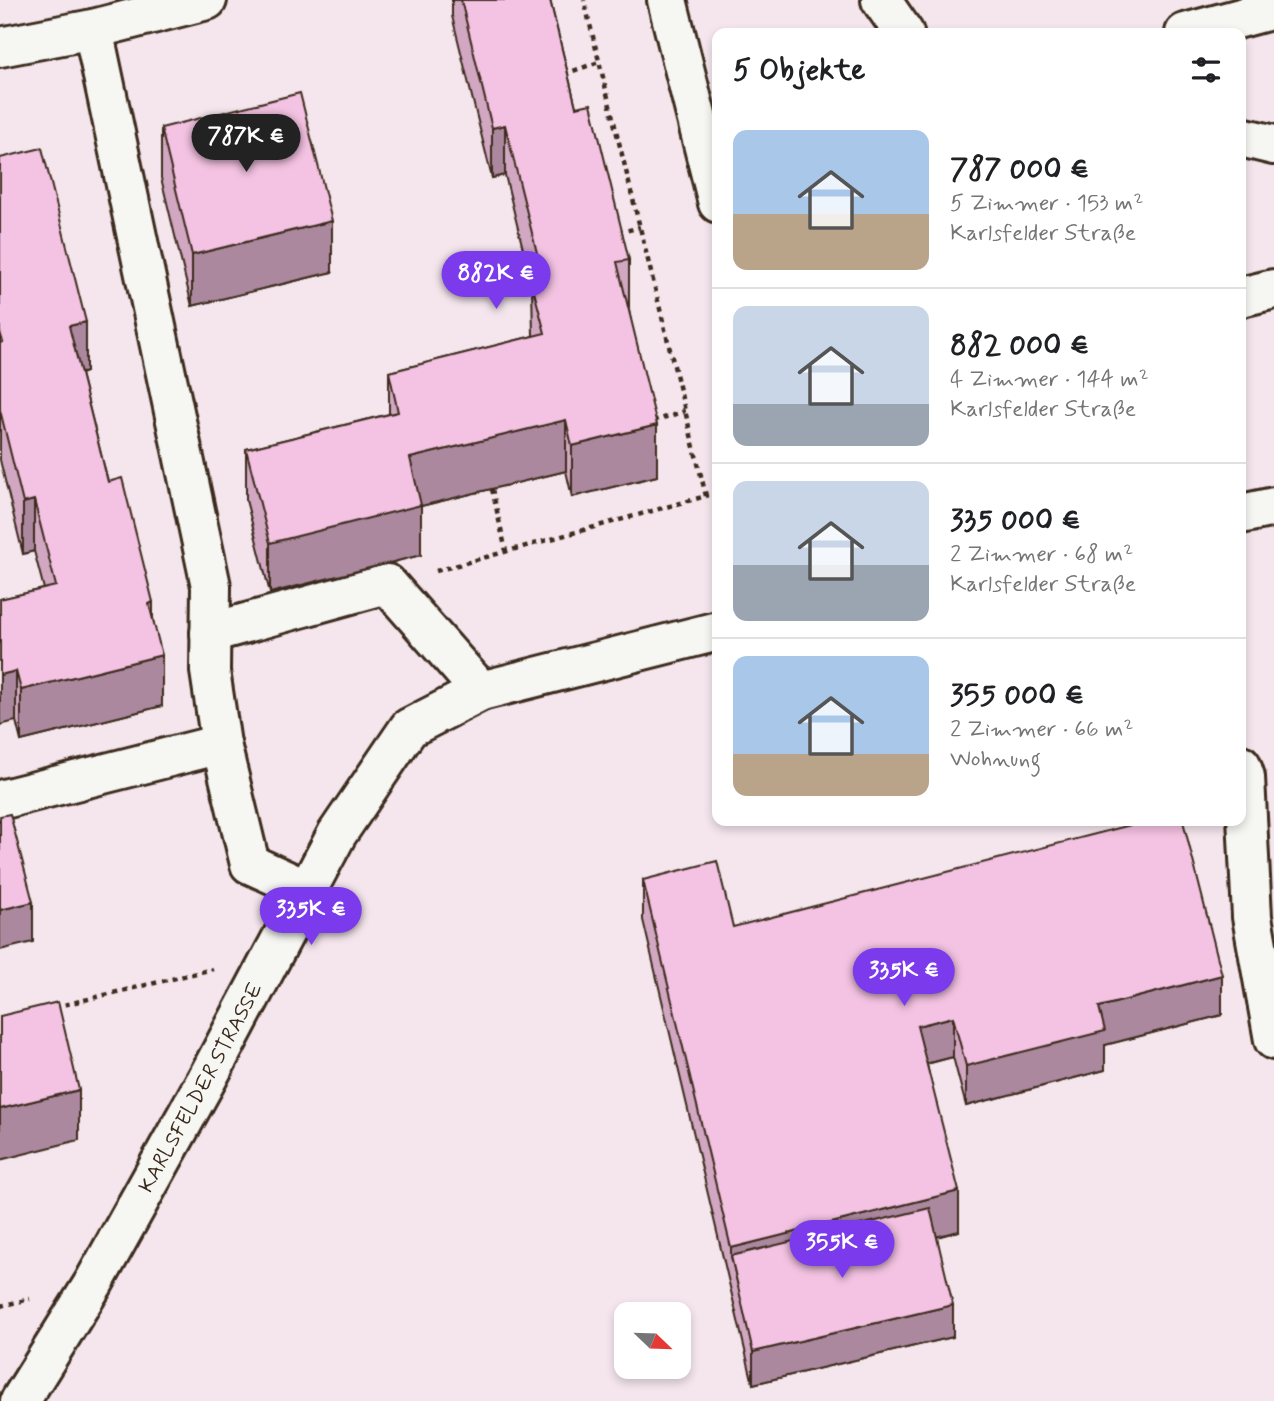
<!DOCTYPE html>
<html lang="de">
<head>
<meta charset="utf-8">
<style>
	:root { --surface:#fff; --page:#f2f2f2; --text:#202124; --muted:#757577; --line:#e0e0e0; --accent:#7c3aed }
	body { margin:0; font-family:Mynerve,sans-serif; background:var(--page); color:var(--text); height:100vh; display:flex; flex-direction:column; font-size:26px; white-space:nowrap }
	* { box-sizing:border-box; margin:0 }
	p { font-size:23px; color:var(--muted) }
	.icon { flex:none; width:38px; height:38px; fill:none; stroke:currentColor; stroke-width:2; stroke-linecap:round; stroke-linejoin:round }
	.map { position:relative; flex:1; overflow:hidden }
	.side { position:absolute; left:712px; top:28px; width:534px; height:798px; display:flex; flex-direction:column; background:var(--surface); border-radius:14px; box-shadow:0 4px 10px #0003 }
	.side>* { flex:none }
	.needle { width:46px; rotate:113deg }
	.controls { position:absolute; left:614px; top:1302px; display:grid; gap:14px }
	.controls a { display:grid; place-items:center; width:77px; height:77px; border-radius:14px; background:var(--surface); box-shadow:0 4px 10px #0003; font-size:35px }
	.price { position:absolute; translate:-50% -60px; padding:0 16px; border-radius:24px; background:var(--accent); color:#fff; font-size:23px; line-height:46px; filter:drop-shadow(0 2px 4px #0008) }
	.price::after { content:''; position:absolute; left:50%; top:42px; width:21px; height:16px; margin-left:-10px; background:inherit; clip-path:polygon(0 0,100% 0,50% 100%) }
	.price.active { background:#222; color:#fff }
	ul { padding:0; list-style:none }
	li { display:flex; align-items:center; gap:21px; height:175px; padding:0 21px }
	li+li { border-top:2px solid var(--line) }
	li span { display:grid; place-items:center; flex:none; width:196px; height:140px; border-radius:14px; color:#555 }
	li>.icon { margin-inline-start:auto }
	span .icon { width:84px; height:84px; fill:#fffc; stroke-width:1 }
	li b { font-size:30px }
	h2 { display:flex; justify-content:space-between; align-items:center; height:84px; padding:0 21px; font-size:30px }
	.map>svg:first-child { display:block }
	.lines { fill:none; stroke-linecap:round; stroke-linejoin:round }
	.minor-casing { stroke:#3b2a1e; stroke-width:44 }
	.path { stroke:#3b2a1e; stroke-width:4.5; stroke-dasharray:5 5; stroke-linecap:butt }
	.minor { stroke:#f6f6f2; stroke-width:38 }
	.wall { fill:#d2a7c2; stroke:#3b2a1e; stroke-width:2 }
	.shaded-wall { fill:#ab889e; stroke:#3b2a1e; stroke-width:2 }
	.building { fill:#f4c2e2; stroke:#3b2a1e; stroke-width:2 }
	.labels { text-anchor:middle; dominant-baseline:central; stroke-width:5; stroke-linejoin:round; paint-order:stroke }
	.street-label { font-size:21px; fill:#3b2a1e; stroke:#f6f6f2 }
</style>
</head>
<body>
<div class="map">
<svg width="1274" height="1401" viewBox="0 0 1274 1401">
	<rect width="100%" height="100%" fill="#f5e6ed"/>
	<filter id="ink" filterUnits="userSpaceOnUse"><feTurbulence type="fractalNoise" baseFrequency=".0143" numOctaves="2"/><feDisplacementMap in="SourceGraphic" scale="14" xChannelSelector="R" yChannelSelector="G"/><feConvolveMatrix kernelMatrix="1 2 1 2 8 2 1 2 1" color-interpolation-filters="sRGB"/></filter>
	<g filter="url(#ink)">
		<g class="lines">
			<defs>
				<g id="minor">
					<polyline points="667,0 718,203"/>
					<polyline points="881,0 904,33"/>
					<polyline points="1185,33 1274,9"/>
					<polyline points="0,47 93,29 207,0"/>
					<polyline points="1241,137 1274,145"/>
					<polyline points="1241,297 1274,289"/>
					<polyline points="1241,514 1274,507"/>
					<polyline points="210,633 387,584 481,691"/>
					<polyline points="221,744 250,864 307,890"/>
					<polyline points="1241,765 1245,777 1252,917 1274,1040"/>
					<polyline points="0,800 221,744 210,671 211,586 93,29"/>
					<path id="s1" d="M20 1401 93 1284 208 1077 337 834 409 728 481 691 718 631"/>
				</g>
			</defs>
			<use href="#minor" class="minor-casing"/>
			<g class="path">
				<polyline points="564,74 599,62"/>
				<polyline points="618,233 640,227"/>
				<polyline points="653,421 685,411"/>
				<polyline points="492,489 506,551"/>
				<polyline points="436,571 706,496 584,0"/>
				<polyline points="55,1007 213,969"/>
				<polyline points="0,1306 30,1299"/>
			</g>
			<use href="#minor" class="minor"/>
		</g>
		<g class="wall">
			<polygon points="452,0 550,0 576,107 629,260 629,310 657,476 572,497 566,471 421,506 421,555 270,593 246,500 246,449 389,414 389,372 533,336 532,286 505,175 492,178 452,16"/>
			<polygon points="161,128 332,272 192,306 161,178"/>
			<polygon points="0,158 86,372 81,374 108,482 153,617 162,706 21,741 16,721 0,599 44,589 34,551 23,554 0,460"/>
			<polygon points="643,880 733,927 1222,1015 1105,1045 1105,1070 966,1106 953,1057 927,1064 959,1231 937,1237 953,1337 753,1384 643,920"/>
		</g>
		<g class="shaded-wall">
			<polygon points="505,125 505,175 492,178 492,128"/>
			<polygon points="332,221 332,272 192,306 192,255"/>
			<polygon points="86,322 86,372 69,377 69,326"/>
			<polygon points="566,420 566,471 421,506 421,555 270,593 270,543 410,458"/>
			<polygon points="657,425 657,476 572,497 572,446"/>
			<polygon points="34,500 34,551 23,554 23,503"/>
			<polygon points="153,602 153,653 149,604"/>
			<polygon points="162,655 162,706 21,741 21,690"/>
			<polygon points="16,671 16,721 0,725 0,675"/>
			<polygon points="33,902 33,942 0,950 0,910"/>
			<polygon points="1222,975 1222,1015 1105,1045 1105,1070 966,1106 966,1066 1099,1007"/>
			<polygon points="953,1017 953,1057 917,1066 917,1026"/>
			<polygon points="79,1090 79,1140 0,1160 0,1109"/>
			<polygon points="959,1191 959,1231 738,1286 731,1256 731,1248"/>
			<polygon points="953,1305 953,1337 753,1384 753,1352"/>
		</g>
		<g class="building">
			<polygon points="461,0 550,0 576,107 591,104 629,260 617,262 657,425 572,446 566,420 410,458 421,505 270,543 246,449 398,412 389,372 545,333 532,284 544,281 505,125 492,128"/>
			<polygon points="300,93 332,221 192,255 161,128"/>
			<polygon points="42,148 86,322 69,326 108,482 122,478 153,602 149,604 162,655 21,690 16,671 0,675 0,599 56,586 34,500 23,503 0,410 0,343 3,342 0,332 0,158"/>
			<polygon points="10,814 33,902 0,910 0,816"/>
			<polygon points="1146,821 1183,821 1222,975 1099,1007 1105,1031 966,1066 953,1017 917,1026 959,1191 731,1248 643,880 717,861 733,927"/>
			<polygon points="58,1002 79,1090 0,1109 0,1016"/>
			<polygon points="930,1208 953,1305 753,1352 731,1256"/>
		</g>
	</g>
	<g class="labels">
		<g class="street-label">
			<text stroke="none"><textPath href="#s1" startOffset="362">KARLSFELDER STRASSE</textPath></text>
		</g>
	</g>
</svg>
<div class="controls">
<a><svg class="needle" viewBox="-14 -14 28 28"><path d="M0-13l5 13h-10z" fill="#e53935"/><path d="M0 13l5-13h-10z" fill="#757577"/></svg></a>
</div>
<b class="price active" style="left:246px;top:174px">787K €</b>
<b class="price" style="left:496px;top:311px">882K €</b>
<b class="price" style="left:311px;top:947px">335K €</b>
<b class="price" style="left:904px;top:1008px">335K €</b>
<b class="price" style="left:842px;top:1280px">355K €</b>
<section class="side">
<h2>5 Objekte<svg class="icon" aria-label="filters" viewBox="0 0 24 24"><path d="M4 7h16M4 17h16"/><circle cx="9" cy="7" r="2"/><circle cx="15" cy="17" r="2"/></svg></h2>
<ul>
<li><span style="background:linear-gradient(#a9c7e8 60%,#b9a48a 0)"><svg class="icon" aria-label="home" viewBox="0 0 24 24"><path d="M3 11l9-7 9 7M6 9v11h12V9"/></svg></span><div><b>787 000 €</b><p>5 Zimmer · 153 m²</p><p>Karlsfelder Straße</p></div></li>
<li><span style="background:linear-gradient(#c9d6e8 70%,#9aa5b1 0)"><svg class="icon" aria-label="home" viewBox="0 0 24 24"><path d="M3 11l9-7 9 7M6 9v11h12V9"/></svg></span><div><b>882 000 €</b><p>4 Zimmer · 144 m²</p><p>Karlsfelder Straße</p></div></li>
<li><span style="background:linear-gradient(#c9d6e8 60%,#9aa5b1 0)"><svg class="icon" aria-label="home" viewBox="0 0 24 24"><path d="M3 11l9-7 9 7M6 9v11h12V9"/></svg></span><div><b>335 000 €</b><p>2 Zimmer · 68 m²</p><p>Karlsfelder Straße</p></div></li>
<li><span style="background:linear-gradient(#a9c7e8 70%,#b9a48a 0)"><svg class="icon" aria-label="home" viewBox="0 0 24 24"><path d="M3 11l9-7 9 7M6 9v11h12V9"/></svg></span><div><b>355 000 €</b><p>2 Zimmer · 66 m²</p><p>Wohnung</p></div></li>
</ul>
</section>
</div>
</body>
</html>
